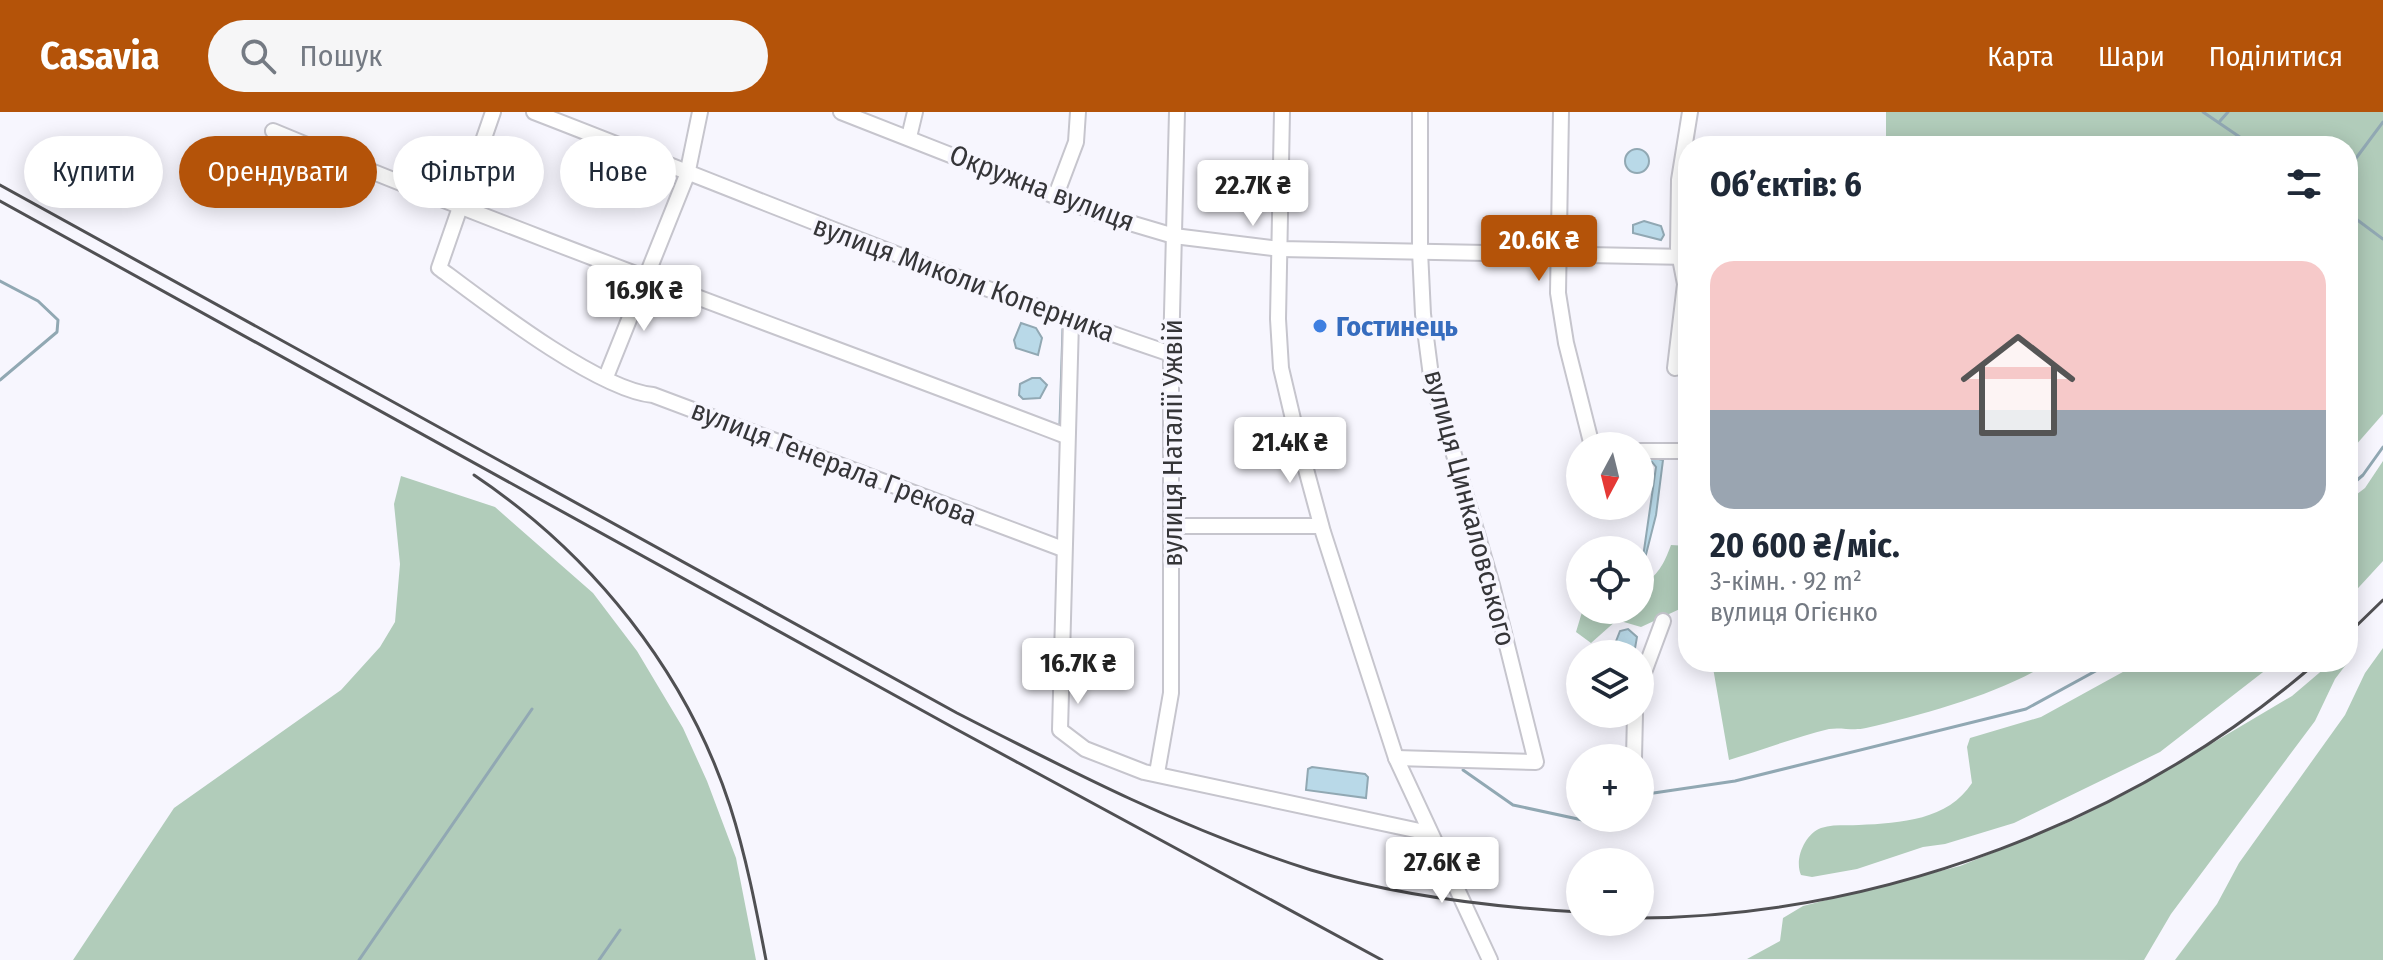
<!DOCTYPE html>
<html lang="uk">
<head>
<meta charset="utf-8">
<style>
	:root { --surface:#fff; --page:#f6f6f7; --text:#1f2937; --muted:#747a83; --line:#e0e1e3; --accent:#b45309 }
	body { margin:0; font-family:"Fira Sans Condensed",sans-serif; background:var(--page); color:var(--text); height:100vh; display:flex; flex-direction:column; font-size:30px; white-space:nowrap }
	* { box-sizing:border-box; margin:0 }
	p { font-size:26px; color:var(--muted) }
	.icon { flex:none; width:44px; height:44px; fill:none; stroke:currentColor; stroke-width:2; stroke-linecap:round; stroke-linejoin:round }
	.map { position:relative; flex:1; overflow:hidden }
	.panel { position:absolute; left:1678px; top:24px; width:680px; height:536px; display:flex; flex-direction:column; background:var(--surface); border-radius:32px; box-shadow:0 4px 20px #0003 }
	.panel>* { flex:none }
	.guide { position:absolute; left:24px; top:24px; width:760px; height:72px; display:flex; gap:16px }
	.needle { width:52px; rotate:187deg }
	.buttons { position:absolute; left:1566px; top:320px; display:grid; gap:16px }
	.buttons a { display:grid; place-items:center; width:88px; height:88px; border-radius:50%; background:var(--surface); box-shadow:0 4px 20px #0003; font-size:40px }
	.price { position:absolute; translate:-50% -68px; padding:0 18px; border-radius:8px; background:#fff; color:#222; font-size:26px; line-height:52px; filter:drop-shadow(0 2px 4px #0008) }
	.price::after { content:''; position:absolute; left:50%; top:48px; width:24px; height:18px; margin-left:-12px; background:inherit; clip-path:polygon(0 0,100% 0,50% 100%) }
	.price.on { background:var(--accent); color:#fff }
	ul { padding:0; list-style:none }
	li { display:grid; align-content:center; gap:16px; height:424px; padding:0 32px }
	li+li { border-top:2px solid var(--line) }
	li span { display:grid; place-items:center; height:248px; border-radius:24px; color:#555 }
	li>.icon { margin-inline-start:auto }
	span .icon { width:144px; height:144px; fill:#fffc; stroke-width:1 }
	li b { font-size:34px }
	h2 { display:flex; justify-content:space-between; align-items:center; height:96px; padding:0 32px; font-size:34px }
	.tag { padding:0 28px; border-radius:36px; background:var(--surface); box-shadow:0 4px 20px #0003; font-size:28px; line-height:72px }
	.tag.on { background:var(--accent); color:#fff }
	header { display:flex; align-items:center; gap:48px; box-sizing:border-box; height:112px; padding:0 40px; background:var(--accent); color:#fff }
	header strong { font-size:38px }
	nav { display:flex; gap:44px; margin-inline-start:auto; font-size:28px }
	.search { width:560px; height:72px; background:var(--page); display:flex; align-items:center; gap:20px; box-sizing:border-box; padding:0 28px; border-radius:44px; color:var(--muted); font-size:30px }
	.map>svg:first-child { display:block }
	.green { fill:#b1ccba }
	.water { fill:#b9d9e8; stroke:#91a8b3; stroke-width:2 }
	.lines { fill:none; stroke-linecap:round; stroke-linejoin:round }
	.stream { stroke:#91a8b3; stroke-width:3 }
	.minor-casing { stroke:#c6c5cd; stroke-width:18 }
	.minor { stroke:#fff; stroke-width:14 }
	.rail { stroke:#505053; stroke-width:3 }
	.shop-dot { fill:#3f7fe0; stroke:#f7f6fe; stroke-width:3 }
	.labels { text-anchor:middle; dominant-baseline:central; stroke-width:7; stroke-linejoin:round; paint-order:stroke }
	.street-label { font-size:28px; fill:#353538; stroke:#f7f6fe }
	.shop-label { font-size:28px; font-weight:bold; fill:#366cbe; stroke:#f7f6fe; text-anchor:start }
</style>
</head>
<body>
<header>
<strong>Casavia</strong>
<div class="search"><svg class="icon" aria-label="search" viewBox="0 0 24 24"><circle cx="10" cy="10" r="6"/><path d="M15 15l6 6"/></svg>Пошук</div>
<nav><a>Карта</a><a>Шари</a><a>Поділитися</a></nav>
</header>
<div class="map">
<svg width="2383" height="848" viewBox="0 0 2383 848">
	<rect width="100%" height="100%" fill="#f7f6fe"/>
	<g class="green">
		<polygon points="1886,0 2383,0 2383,302 2348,342 2348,34 1886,34"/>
		<polygon points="2383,349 2383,449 2348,487 2348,389 2365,376"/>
		<polygon points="401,364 495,395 593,481 637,539 683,616 707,669 736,746 756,848 73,848 174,696 341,578 380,535 395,510 400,452 394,392"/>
		<path d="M1671 433 1688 434V498L1682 496 1641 515 1617 508 1591 531 1576 520 1582 500 1587 498H1640V474C1658 464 1664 452 1671 433Z"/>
		<polygon points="2383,536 2383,848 2175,848 2217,792 2239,751 2345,603 2365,561"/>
		<path d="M1712 550H2050C2000 582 1924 602 1866 616 1854 619 1841 615 1829 617 1796 625 1762 638 1729 648Z"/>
		<path d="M2141 550H2276L2160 640 2014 711 1945 732 1923 735 1857 757 1812 765 1801 763C1794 747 1805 722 1821 716 1833 712 1847 714 1859 713 1901 711 1948 708 1972 671L1967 635 1970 626 2041 605Z"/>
		<polygon points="2332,550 2348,550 2335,567 2315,609 2171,802 2144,848 1747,847 1780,829 1783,806 1803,794 1960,754 2074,708 2135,677 2292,584"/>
	</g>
	<g class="water">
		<circle cx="1637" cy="49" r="12"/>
		<polygon points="1644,109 1661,114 1664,123 1661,128 1633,121 1633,113"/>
		<polygon points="1021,211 1036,216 1042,226 1038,243 1016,236 1014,228"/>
		<polygon points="1032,266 1040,266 1047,273 1040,286 1023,287 1019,283 1020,272"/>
		<polygon points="1640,343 1663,348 1656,403 1640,466 1656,355 1652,350 1640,350"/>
		<polygon points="1628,517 1637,525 1634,542 1611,542 1620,519"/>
		<polygon points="1312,655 1365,662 1368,665 1366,686 1306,678 1308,657"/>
	</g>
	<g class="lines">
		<g class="stream">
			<polyline points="2203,0 2253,34"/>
			<polyline points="2220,9 2228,0"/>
			<polyline points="2348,57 2383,10"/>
			<polyline points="2348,101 2383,127"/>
			<polyline points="0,169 38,189 58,208 57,220 0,268"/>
			<polyline points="1060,312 1063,217"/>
			<polyline points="2348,376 2363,363 2383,335"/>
			<polyline points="1463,658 1513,693 1601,712 1614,706"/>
			<polyline points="1640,683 1735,669 2026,597 2112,550"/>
			<polyline points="359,848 532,597"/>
			<polyline points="599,848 620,818"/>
		</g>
		<defs>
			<g id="minor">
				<path d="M493 0 439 156C487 192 598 278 653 283L1063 437"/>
				<path d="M534 0C746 82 956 170 1171 242"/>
				<polyline points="841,0 1103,103 1174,124 1280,137 1688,145"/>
				<polyline points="1282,0 1278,207 1281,256 1297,324 1323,420 1396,646 1490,848"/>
				<polyline points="1561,0 1558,181 1566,231 1592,334"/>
				<path d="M273 19C535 128 802 223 1066 324"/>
				<polyline points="909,25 915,0"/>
				<polyline points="1056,83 1076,30 1078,0"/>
				<polyline points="1071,209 1060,618 1085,637 1144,660 1429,721"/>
				<polyline points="1675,256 1685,172 1678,136 1679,68 1690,0"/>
				<polyline points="606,265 687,63 700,0"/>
				<polyline points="1640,339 1679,339"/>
				<polyline points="1172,414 1321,414"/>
				<polyline points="1640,571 1663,509"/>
				<polyline points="1396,646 1536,650 1492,473 1431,264 1423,202 1420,139 1420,0"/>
				<polyline points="1634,646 1635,602"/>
				<polyline points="1157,661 1171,581 1171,242 1177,0"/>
			</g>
		</defs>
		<use href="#minor" class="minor-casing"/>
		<use href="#minor" class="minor"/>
		<g class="rail">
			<path d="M0 73 957 601C1072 660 1187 719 1311 758 1398 784 1490 795 1580 800"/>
			<polyline points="0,89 954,616 1382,848"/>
			<path d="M474 363C592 442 686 559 730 694 746 744 756 796 766 848"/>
			<polyline points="2348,522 2383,488"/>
			<path d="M1640 806C1882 804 2134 709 2317 550"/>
		</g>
	</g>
	<circle class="shop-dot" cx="1320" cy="214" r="8"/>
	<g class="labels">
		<g class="street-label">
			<text transform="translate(1042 76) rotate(21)">Окружна вулиця</text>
			<text transform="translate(964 167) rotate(20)">вулиця Миколи Коперника</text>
			<text transform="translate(1172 331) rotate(-90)">вулиця Наталії Ужвій</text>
			<text transform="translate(834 351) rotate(21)">вулиця Генерала Грекова</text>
			<text transform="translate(1470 396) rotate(75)">вулиця Цинкаловського</text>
		</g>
		<g class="shop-label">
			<text x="1336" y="214">Гостинець</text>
		</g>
	</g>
</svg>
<div class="buttons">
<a><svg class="needle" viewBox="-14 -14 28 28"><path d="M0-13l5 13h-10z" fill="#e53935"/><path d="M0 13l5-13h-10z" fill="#747a83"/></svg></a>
<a><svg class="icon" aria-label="locate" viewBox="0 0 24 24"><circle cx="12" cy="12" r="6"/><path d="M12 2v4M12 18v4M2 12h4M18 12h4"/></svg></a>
<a><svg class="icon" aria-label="layers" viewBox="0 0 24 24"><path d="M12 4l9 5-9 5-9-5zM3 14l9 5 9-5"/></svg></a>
<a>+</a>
<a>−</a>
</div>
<b class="price" style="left:1253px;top:116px">22.7K ₴</b>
<b class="price on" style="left:1539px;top:171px">20.6K ₴</b>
<b class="price" style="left:644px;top:221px">16.9K ₴</b>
<b class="price" style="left:1290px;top:373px">21.4K ₴</b>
<b class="price" style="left:1078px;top:594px">16.7K ₴</b>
<b class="price" style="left:1442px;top:793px">27.6K ₴</b>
<div class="guide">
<a class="tag">Купити</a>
<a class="tag on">Орендувати</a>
<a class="tag">Фільтри</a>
<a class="tag">Нове</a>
</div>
<section class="panel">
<h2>Об’єктів: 6<svg class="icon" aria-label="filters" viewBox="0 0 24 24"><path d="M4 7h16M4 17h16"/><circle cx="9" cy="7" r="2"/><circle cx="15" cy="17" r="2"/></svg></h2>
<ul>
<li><span style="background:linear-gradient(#f6c9c9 60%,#9aa5b1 0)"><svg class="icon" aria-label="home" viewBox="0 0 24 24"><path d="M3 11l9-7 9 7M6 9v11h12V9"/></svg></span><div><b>20 600 ₴/міс.</b><p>3-кімн. · 92 m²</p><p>вулиця Огієнко</p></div></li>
</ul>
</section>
</div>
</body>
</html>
